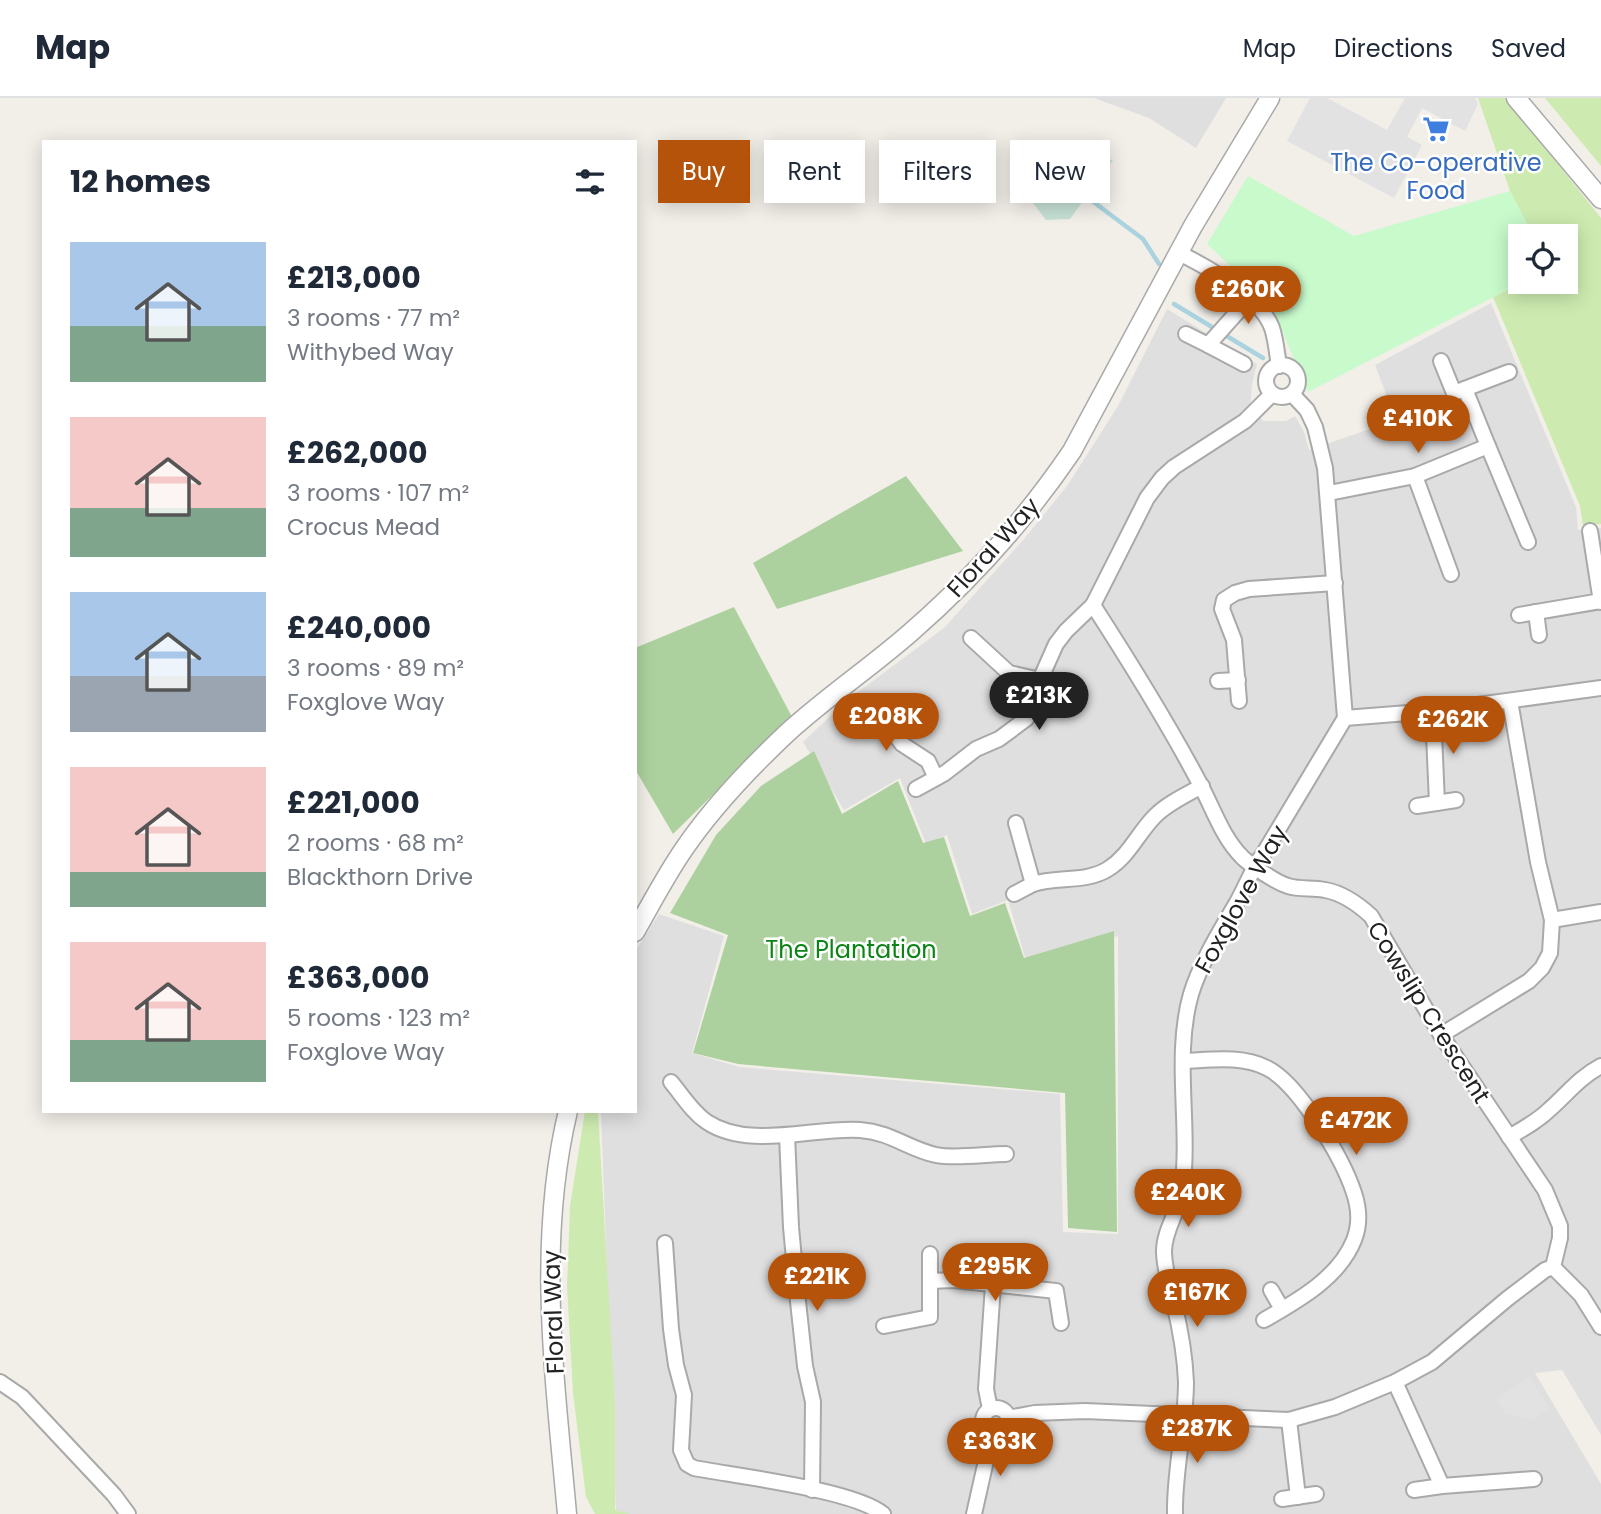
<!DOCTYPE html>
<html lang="en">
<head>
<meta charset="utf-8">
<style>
	:root { --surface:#fff; --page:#f2f2f3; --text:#1f2937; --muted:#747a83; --line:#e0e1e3; --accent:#b45309 }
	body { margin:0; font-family:Poppins,sans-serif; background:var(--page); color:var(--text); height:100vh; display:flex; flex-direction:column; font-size:26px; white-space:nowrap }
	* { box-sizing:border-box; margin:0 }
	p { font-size:23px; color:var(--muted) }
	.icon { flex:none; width:38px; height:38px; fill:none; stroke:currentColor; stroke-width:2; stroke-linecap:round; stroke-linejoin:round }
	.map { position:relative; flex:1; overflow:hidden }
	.sheet { position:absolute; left:42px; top:42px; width:595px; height:973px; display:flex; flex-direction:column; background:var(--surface); border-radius:0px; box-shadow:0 4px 18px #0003 }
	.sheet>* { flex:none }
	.banner { position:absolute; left:658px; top:42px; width:665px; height:63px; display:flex; gap:14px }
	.buttons { position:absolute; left:1508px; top:126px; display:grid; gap:14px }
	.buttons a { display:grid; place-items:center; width:70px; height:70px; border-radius:0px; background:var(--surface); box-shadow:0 4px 18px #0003; font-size:35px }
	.price { position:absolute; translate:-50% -60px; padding:0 16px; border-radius:24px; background:var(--accent); color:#fff; font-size:23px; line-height:46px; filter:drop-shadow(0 2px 4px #0008) }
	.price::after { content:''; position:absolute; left:50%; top:42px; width:21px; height:16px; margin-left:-10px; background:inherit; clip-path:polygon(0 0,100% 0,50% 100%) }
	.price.current { background:#222; color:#fff }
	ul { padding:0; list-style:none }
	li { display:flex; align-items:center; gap:21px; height:175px; padding:0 28px }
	li span { display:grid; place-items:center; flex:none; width:196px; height:140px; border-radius:0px; color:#555 }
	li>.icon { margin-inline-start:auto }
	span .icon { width:84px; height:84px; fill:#fffc; stroke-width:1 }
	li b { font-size:30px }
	h2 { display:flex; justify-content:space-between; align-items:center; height:84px; padding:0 28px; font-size:30px }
	.pill { padding:0 24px; border-radius:0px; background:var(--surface); box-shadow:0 4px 18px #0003; font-size:24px; line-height:63px }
	.pill.current { background:var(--accent); color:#fff }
	header { display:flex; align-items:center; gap:42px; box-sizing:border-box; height:98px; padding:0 35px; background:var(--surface); border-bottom:2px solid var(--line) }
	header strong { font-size:33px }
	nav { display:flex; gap:38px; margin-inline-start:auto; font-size:24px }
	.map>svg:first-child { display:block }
	.residential { fill:#e0dfdf }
	.grass { fill:#cdebb0 }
	.forest { fill:#add19e }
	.wetland { fill:#c6e0d4 }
	.park { fill:#c8facc }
	.parking { fill:#e2e2e2 }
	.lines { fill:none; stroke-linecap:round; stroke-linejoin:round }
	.stream { stroke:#aad3df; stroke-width:4.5 }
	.minor-casing { stroke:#a9a9a9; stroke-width:18 }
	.tertiary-casing { stroke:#a9a9a9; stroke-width:21 }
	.minor { stroke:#fff; stroke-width:14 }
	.tertiary { stroke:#fff; stroke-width:18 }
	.labels { text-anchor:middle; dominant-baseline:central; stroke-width:5; stroke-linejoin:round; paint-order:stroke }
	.shop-label { font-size:24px; fill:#366cbe; stroke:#fff }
	.street-label { font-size:24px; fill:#222; stroke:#fff }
	.park-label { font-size:24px; fill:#0c8416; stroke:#fff }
</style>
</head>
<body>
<header>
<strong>Map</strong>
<nav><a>Map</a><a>Directions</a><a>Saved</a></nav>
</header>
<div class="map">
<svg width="1601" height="1416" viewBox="0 0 1601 1416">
	<rect width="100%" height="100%" fill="#f2efe9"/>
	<g class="residential">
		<polygon points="1094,0 1226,0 1196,50 1149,20"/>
		<polygon points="1491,205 1576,409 1578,432 1601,430 1601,1337 1562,1272 1535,1275 1601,1386 1601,1416 616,1416 601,1013 635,1013 635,854 659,816 724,838 692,955 739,969 1060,996 1063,1134 1118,1136 1118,838 1027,866 1008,802 972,816 947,737 926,746 900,680 844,712 803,644 846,603 944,530 1024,441 1067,388 1118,308 1167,211 1257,266 1252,286 1250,312 1264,323 1286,323 1295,318 1304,334 1309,352 1396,322 1375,267"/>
	</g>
	<g class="grass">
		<polygon points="1478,0 1505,0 1601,120 1601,426 1583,428 1580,408 1493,199 1523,184 1566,184 1566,138 1533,138 1510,93"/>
		<polygon points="1545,0 1601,0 1601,68"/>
		<polygon points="585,1013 598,1013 615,1305 615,1412 631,1416 595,1416 586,1399 573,1295 567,1189 570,1108"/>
	</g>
	<g class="forest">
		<polygon points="906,378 963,453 777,511 753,465"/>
		<polygon points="734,509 792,619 673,736 635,671 635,550"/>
		<polygon points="814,653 842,716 898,683 923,745 944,739 970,818 1005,805 1024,860 1114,833 1117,1134 1068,1130 1065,995 738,966 693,955 728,837 670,815 716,737 761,688"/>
	</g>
	<polygon class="wetland" points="1064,55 1113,62 1070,121 1046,122 1033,105 1033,60"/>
	<polygon class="park" points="1248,78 1354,138 1510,93 1533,138 1521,138 1521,184 1523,184 1308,294 1271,206 1207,146"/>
	<g class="parking">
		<polygon points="1310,0 1327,0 1387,32 1405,0 1475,0 1478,6 1465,33 1422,10 1407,39 1422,47 1394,100 1287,43"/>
		<polygon points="1529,1279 1550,1310 1532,1322 1505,1315 1496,1302"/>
	</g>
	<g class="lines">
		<g class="stream">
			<polyline points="1052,73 1143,141 1159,166"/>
			<polyline points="1174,206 1263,260"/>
		</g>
		<defs>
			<g id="minor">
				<path d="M1179 155C1209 170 1260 198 1272 230 1276 242 1277 256 1279 268"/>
				<polyline points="1186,236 1208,247 1249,201"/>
				<polyline points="1208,247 1244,266"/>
				<polyline points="1441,263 1454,295 1509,274"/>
				<circle cx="1282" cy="283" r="16"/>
				<path d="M1272 296 1245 323 1174 369 1162 380 1147 400 1093 507C1131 566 1168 625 1200 686 1214 712 1222 739 1243 760 1252 768 1277 785 1288 788 1300 792 1313 789 1325 792 1342 795 1358 806 1371 818L1441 937 1545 1092 1560 1128V1140L1553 1169"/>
				<polyline points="1488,348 1528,444"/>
				<polyline points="1415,378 1451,476"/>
				<polyline points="1329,395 1415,378 1488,348 1465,291"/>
				<polyline points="1590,433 1601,504"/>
				<polyline points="1536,514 1539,537"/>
				<polyline points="1519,517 1601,503"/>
				<polyline points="971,540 1009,575 1040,582"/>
				<polyline points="1218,583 1238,582"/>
				<polyline points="1239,603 1234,542 1222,511 1224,502 1235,495 1249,491 1335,485"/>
				<polyline points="872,605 902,646 928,663 936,680"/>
				<polyline points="1433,613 1437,705"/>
				<polyline points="1345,620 1433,613 1601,590"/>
				<polyline points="916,691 945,675 976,651 999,641 1026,621 1035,608 1040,582 1056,546 1066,533 1093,507"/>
				<polyline points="1417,708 1456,702"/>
				<path d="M1016 725 1033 786C1057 778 1086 785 1108 771 1129 758 1138 735 1155 718 1168 705 1186 697 1202 688"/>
				<polyline points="1014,796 1033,786"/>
				<polyline points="1552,822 1601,814"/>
				<polyline points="1441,937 1529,883 1542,870 1550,855 1552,822 1538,764 1510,603"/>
				<path d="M1183 963C1211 962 1241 957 1267 970 1299 986 1343 1061 1354 1095 1359 1110 1360 1127 1354 1142 1339 1180 1297 1203 1264 1222"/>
				<path d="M671 984C682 997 692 1014 707 1024 749 1052 813 1029 860 1032 891 1034 908 1051 936 1057 956 1061 985 1056 1006 1056"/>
				<polyline points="787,1037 791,1129 797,1194 805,1268 813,1304 812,1392"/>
				<path d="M1509 1039C1523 1031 1538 1023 1550 1011 1567 996 1580 979 1601 968"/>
				<path d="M665 1145 671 1231 676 1267 684 1297 681 1352 687 1366 694 1370C736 1378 854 1392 883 1416"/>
				<polyline points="1553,1169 1581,1197 1601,1229"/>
				<polyline points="930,1183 954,1182 1056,1193 1061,1225"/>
				<polyline points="1271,1192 1282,1211"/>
				<polyline points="884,1228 930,1219 930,1156"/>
				<polyline points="0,1284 22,1299 114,1397 128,1416"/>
				<polyline points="1395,1284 1442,1388 1534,1381"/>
				<circle cx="996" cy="1323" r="13"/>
				<polyline points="990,1311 986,1291 993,1187"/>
				<polyline points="1008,1320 1035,1315 1085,1313 1289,1322 1335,1309 1395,1284 1432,1264 1507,1201 1545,1172 1553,1169"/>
				<polyline points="1289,1322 1298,1399"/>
				<polyline points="1414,1392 1442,1388"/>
				<polyline points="1282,1401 1316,1396"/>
				<polyline points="974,1416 992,1336"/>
				<path d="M1175 1416C1174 1372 1186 1328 1186 1284 1185 1258 1180 1230 1174 1205 1170 1189 1164 1170 1164 1153 1164 1132 1179 1113 1182 1092 1191 1028 1173 959 1191 896 1201 864 1219 835 1236 806 1246 789 1252 770 1264 755L1345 620 1325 370 1315 329 1307 312 1292 296"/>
			</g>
			<g id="tertiary">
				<polyline points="1516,0 1601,101"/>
				<path d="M635 834C651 806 666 777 684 751 712 710 750 670 786 636 825 600 870 570 910 535 972 481 1026 421 1072 353L1193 128 1270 0"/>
				<path d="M567 1416C555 1282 536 1146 568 1013"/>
			</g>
		</defs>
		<use href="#minor" class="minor-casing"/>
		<use href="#tertiary" class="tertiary-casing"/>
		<use href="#minor" class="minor"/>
		<use href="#tertiary" class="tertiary"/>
	</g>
	<defs>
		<symbol id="supermarket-bare" viewBox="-9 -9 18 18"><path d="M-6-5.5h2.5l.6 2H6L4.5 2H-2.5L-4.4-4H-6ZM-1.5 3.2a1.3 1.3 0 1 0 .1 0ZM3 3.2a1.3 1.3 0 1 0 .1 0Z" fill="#3f7fe0" stroke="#fff" stroke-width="2.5" paint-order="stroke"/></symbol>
	</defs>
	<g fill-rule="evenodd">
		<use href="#supermarket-bare" x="1417" y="12" width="38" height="38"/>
	</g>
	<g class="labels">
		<g class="shop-label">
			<text x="1436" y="64">The Co-operative<tspan x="1436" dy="28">Food</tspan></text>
		</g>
		<g class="street-label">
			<text transform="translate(993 449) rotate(-48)">Floral Way</text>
			<text transform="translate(1241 801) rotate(-61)">Foxglove Way</text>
			<text transform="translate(1429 914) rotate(58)">Cowslip Crescent</text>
			<text transform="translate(553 1214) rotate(-92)">Floral Way</text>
		</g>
		<g class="park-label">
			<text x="851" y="851">The Plantation</text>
		</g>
	</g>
</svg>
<div class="buttons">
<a><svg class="icon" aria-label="locate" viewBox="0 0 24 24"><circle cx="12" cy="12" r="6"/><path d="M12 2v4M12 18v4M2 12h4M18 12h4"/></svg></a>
</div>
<b class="price" style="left:1248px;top:228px">£260K</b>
<b class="price" style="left:1418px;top:357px">£410K</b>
<b class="price current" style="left:1039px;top:634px">£213K</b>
<b class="price" style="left:886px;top:655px">£208K</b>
<b class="price" style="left:1453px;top:658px">£262K</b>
<b class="price" style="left:1356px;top:1059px">£472K</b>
<b class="price" style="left:1188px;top:1131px">£240K</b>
<b class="price" style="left:995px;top:1205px">£295K</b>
<b class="price" style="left:817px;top:1215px">£221K</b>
<b class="price" style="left:1197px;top:1231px">£167K</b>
<b class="price" style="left:1197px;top:1367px">£287K</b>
<b class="price" style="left:1000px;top:1380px">£363K</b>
<div class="banner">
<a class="pill current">Buy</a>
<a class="pill">Rent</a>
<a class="pill">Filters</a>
<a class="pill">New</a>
</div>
<section class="sheet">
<h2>12 homes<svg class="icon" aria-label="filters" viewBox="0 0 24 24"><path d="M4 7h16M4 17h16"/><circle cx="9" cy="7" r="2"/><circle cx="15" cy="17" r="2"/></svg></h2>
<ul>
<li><span style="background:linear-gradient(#a9c7e8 60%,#7fa58c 0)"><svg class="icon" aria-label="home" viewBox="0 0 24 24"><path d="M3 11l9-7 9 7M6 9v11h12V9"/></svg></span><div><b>£213,000</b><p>3 rooms · 77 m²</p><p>Withybed Way</p></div></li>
<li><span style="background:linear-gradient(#f6c9c9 65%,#7fa58c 0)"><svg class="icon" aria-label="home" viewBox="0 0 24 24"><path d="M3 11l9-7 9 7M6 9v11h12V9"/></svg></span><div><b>£262,000</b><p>3 rooms · 107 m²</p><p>Crocus Mead</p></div></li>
<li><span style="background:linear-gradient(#a9c7e8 60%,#9aa5b1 0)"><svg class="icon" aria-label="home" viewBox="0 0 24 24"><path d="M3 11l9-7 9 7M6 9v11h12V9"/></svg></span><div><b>£240,000</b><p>3 rooms · 89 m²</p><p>Foxglove Way</p></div></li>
<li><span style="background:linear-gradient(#f6c9c9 75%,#7fa58c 0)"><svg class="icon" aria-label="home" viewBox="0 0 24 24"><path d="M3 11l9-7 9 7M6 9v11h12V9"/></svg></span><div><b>£221,000</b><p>2 rooms · 68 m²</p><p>Blackthorn Drive</p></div></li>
<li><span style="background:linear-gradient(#f6c9c9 70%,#7fa58c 0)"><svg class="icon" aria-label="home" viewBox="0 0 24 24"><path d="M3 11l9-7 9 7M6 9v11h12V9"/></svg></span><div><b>£363,000</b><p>5 rooms · 123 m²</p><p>Foxglove Way</p></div></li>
</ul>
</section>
</div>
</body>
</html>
